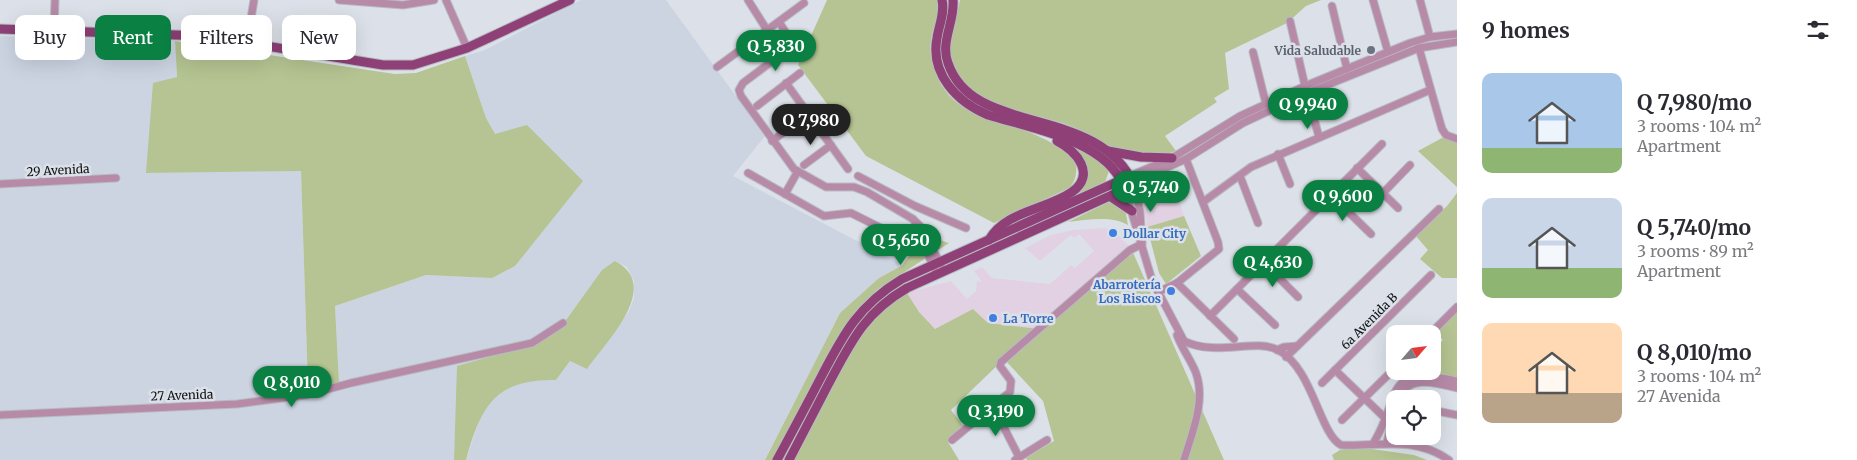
<!DOCTYPE html>
<html lang="en">
<head>
<meta charset="utf-8">
<style>
	:root { --surface:#fff; --page:#f7f7f7; --text:#2b2b33; --muted:#7c7c81; --accent:#0b8043 }
	body { margin:0; font-family:Merriweather,serif; background:var(--page); color:var(--text); height:100vh; display:flex; flex-direction:column; font-size:19px; white-space:nowrap }
	* { box-sizing:border-box; margin:0 }
	p { font-size:16px; color:var(--muted) }
	.icon { flex:none; width:28px; height:28px; fill:none; stroke:currentColor; stroke-width:2; stroke-linecap:round; stroke-linejoin:round }
	.map { position:relative; flex:1; overflow:hidden }
	.side { display:flex; flex-direction:column; background:var(--surface); width:400px }
	.side>* { flex:none }
	.guide { position:absolute; left:15px; top:15px; width:475px; height:45px; display:flex; gap:10px }
	.needle { width:32px; rotate:62deg }
	.tools { position:absolute; left:1386px; top:325px; display:grid; gap:10px }
	.tools a { display:grid; place-items:center; width:55px; height:55px; border-radius:10px; background:var(--surface); box-shadow:0 5px 20px #0002; font-size:25px }
	.price { position:absolute; translate:-50% -42px; padding:0 11px; border-radius:18px; background:var(--accent); color:#fff; font-size:16px; line-height:32px; filter:drop-shadow(0 1px 2px #0008) }
	.price::after { content:''; position:absolute; left:50%; top:30px; width:15px; height:11px; margin-left:-8px; background:inherit; clip-path:polygon(0 0,100% 0,50% 100%) }
	.price.active { background:#222; color:#fff }
	ul { padding:0; list-style:none }
	li { display:flex; align-items:center; gap:15px; height:125px; padding:0 25px }
	li span { display:grid; place-items:center; flex:none; width:140px; height:100px; border-radius:10px; color:#555 }
	li>.icon { margin-inline-start:auto }
	span .icon { width:60px; height:60px; fill:#fffc; stroke-width:1 }
	li b { font-size:21px }
	h2 { display:flex; justify-content:space-between; align-items:center; height:60px; padding:0 25px; font-size:21px }
	.pill { padding:0 18px; border-radius:10px; background:var(--surface); box-shadow:0 5px 20px #0002; font-size:18px; line-height:45px }
	.pill.active { background:var(--accent); color:#fff }
	main { display:flex; flex:1; min-height:0 }
	.map>svg:first-child { display:block }
	.commercial { fill:#e2d1e2 }
	.built { fill:#ccd4e2 }
	.green { fill:#b5c492 }
	.lines { fill:none; stroke-linecap:round; stroke-linejoin:round }
	.minor-casing { stroke:#b7bcc2; stroke-width:9 }
	.major-casing { stroke:#b7bcc2; stroke-width:11 }
	.minor { stroke:#b78ba8; stroke-width:7 }
	.major { stroke:#8e4077; stroke-width:9 }
	.worship-dot { fill:#6b7280; stroke:#dce1e9; stroke-width:2 }
	.shop-dot { fill:#3f7fe0; stroke:#dce1e9; stroke-width:2 }
	.labels { text-anchor:middle; dominant-baseline:central; stroke-width:5; stroke-linejoin:round; paint-order:stroke }
	.worship-label { font-size:12px; font-weight:bold; fill:#5b616d; stroke:#dce1e9; text-anchor:end }
	.street-label { font-size:12px; fill:#0f1113; stroke:#dce1e9 }
	.shop-label { font-size:12px; font-weight:bold; fill:#366cbe; stroke:#dce1e9; text-anchor:start }
</style>
</head>
<body>
<main>
<div class="map">
<svg width="1457" height="460" viewBox="0 0 1457 460">
	<rect width="100%" height="100%" fill="#dce1e9"/>
	<g class="commercial">
		<polygon points="1170,173 1184,216 1147,227 1140,180"/>
		<polygon points="1105,228 1115,232 1131,248 1039,329 988,323 973,309 935,329 919,312 907,293 951,281 967,299 976,291 977,281 982,282 974,271 982,267 992,278 1050,284 1071,265 1075,268 1094,251 1079,234 1074,238 1071,235 1040,261 1025,248 1051,235 1073,230"/>
	</g>
	<polygon class="built" points="581,0 666,0 765,136 733,176 903,265 879,278 840,313 765,460 466,460 482,412 497,396 513,385 532,380 556,380 570,361 587,368 629,311 634,298 634,281 627,267 615,261 559,330 538,343 458,366 454,460 0,460 0,36 175,41 177,77 147,173 301,170 308,387 339,382 335,306 426,275 492,278 495,135 486,118 465,56 485,50"/>
	<g class="green">
		<path d="M827 0H937C942 13 932 27 931 41 929 51 932 61 935 71 949 113 990 119 1026 131 1045 138 1060 147 1076 159 1076 171 1078 179 1069 188L994 223 866 156 798 65Z"/>
		<path d="M960 0H1321L1306 6 1287 23 1225 53 1229 89 1214 98 1217 102 1165 136 1176 151C1156 158 1131 152 1111 148 1101 145 1083 131 1071 126 1040 114 992 111 967 89 962 85 958 76 954 70 941 47 956 23 960 0Z"/>
		<polygon points="175,41 395,74 416,73 465,56 486,118 495,134 527,125 583,181 515,266 492,278 426,275 335,306 339,383 308,387 301,171 146,173 153,83 177,77"/>
		<polygon points="1442,138 1457,143 1457,187 1418,151"/>
		<path d="M1070 144C1084 152 1098 158 1109 171L1104 185 998 232 1001 227 1069 195 1082 179Z"/>
		<polygon points="1457,193 1457,278 1442,278 1420,259 1428,250 1415,235 1447,206"/>
		<path d="M1115 202 1125 209 1128 225C1111 215 1087 220 1068 222L1107 203Z"/>
		<polygon points="1184,216 1201,256 1166,284 1159,273 1147,227"/>
		<polygon points="936,239 949,243 878,289 865,302 834,343 774,460 765,460 840,313 879,278 903,265 915,247"/>
		<polygon points="1131,248 1224,460 1027,460 1026,458 1054,441 1043,401 1004,359 951,410 964,427 948,442 959,460 794,460 862,329 882,309 907,293 919,312 935,329 973,309 988,323 1039,329"/>
		<path d="M615 261C663 286 606 342 587 369L570 361 556 380C495 379 481 406 466 460H454L457 366 538 343 559 330 602 270Z"/>
		<polygon points="1457,312 1457,378 1423,373 1402,380 1411,371 1432,371 1433,350 1443,340 1436,333"/>
		<polygon points="1358,447 1414,455 1427,460 1334,460 1332,455 1340,450"/>
	</g>
	<g class="lines">
		<defs>
			<g id="minor">
				<polyline points="339,0 403,5 434,0"/>
				<polyline points="446,0 467,48"/>
				<polyline points="748,0 767,30"/>
				<polyline points="1373,0 1388,52"/>
				<polyline points="1420,0 1430,37"/>
				<polyline points="1332,6 1347,69"/>
				<polyline points="1290,21 1305,86"/>
				<polyline points="779,22 792,42 791,47 743,83 739,90 741,96 794,169 826,187 854,187 867,192 913,219 921,227 941,265"/>
				<polyline points="54,30 55,0"/>
				<polyline points="247,43 254,0"/>
				<polyline points="1419,48 1442,129 1446,135 1457,139"/>
				<polyline points="1253,52 1266,104"/>
				<polyline points="717,67 804,3"/>
				<polyline points="786,83 848,169"/>
				<polyline points="1307,93 1319,137"/>
				<polyline points="757,106 800,73"/>
				<polyline points="772,141 808,114"/>
				<polyline points="1278,154 1290,184"/>
				<polyline points="804,165 831,145"/>
				<polyline points="1357,168 1398,208"/>
				<polyline points="748,173 824,216 851,213 905,240"/>
				<polyline points="858,176 915,206 966,228"/>
				<polyline points="1130,176 1172,158 1240,116 1305,86 1410,43 1430,37 1457,34"/>
				<polyline points="1240,176 1258,223"/>
				<polyline points="0,184 116,178"/>
				<path d="M1125 190 1152 280 1184 341C1216 357 1255 338 1278 350 1313 368 1319 433 1341 445 1380 447 1413 435 1449 460"/>
				<polyline points="1383,193 1410,165"/>
				<polyline points="785,194 798,171"/>
				<polyline points="1331,195 1371,234"/>
				<polyline points="1203,202 1251,167 1430,90"/>
				<polyline points="915,222 916,229 937,274"/>
				<polyline points="1142,242 1140,212 1134,185 1146,177 1186,159 1243,123 1307,93 1419,48 1457,42"/>
				<polyline points="1263,262 1298,297"/>
				<polyline points="1177,283 1234,339"/>
				<polyline points="1237,289 1275,325"/>
				<polyline points="1158,292 1177,283 1219,249 1218,242 1186,159"/>
				<polyline points="1210,316 1382,144"/>
				<polyline points="1430,334 1457,307"/>
				<path d="M1177 335C1182 349 1191 360 1196 373 1206 401 1192 433 1184 460"/>
				<polyline points="1277,350 1284,347 1297,346"/>
				<polyline points="1286,357 1439,209"/>
				<polyline points="1335,370 1385,418 1392,421"/>
				<polyline points="1322,383 1431,275"/>
				<path d="M1398 399C1408 374 1437 383 1457 388"/>
				<polyline points="993,406 1019,457"/>
				<polyline points="1432,410 1457,415"/>
				<polyline points="0,415 237,404 306,395 351,383 532,343 563,323"/>
				<polyline points="1342,420 1395,368"/>
				<polyline points="952,440 1010,392 1011,381 1000,366 1001,362 1130,250 1142,244"/>
				<path d="M1374 442C1403 395 1380 365 1457 381"/>
				<polyline points="1387,442 1395,408"/>
				<polyline points="1015,460 1047,440"/>
			</g>
			<g id="major">
				<path d="M942 0C945 13 939 25 937 38 930 74 957 102 988 115 1030 128 1105 140 1123 185"/>
				<polyline points="0,29 205,36 383,65 413,65 467,48 570,0"/>
				<polyline points="1108,151 1141,157 1172,158"/>
				<polyline points="1111,197 1132,211"/>
				<path d="M989 240C1005 211 1046 210 1072 192 1097 174 1076 151 1057 141"/>
				<path d="M777 460C791 434 805 408 819 381 842 337 857 306 902 279L1130 176"/>
				<path d="M789 460C802 435 815 410 828 385 851 342 864 313 907 288L1134 185C1098 103 973 138 948 63 940 42 955 21 953 0"/>
			</g>
		</defs>
		<use href="#minor" class="minor-casing"/>
		<use href="#major" class="major-casing"/>
		<use href="#minor" class="minor"/>
		<use href="#major" class="major"/>
	</g>
	<circle class="worship-dot" cx="1371" cy="50" r="5"/>
	<g class="shop-dot">
		<circle cx="1113" cy="233" r="5"/>
		<circle cx="1171" cy="291" r="5"/>
		<circle cx="993" cy="318" r="5"/>
	</g>
	<g class="labels">
		<g class="worship-label">
			<text x="1361" y="50">Vida Saludable</text>
		</g>
		<g class="street-label">
			<text transform="translate(58 170) rotate(-3)">29 Avenida</text>
			<text transform="translate(1369 321) rotate(-45)">6a Avenida B</text>
			<text transform="translate(182 395) rotate(-2)">27 Avenida</text>
		</g>
		<g class="shop-label">
			<text x="1123" y="233">Dollar City</text>
			<text x="1161" y="284" text-anchor="end">Abarrotería<tspan x="1161" dy="14">Los Riscos</tspan></text>
			<text x="1003" y="318">La Torre</text>
		</g>
	</g>
</svg>
<div class="tools">
<a><svg class="needle" viewBox="-14 -14 28 28"><path d="M0-13l5 13h-10z" fill="#e53935"/><path d="M0 13l5-13h-10z" fill="#7c7c81"/></svg></a>
<a><svg class="icon" aria-label="locate" viewBox="0 0 24 24"><circle cx="12" cy="12" r="6"/><path d="M12 2v4M12 18v4M2 12h4M18 12h4"/></svg></a>
</div>
<b class="price" style="left:776px;top:72px">Q 5,830</b>
<b class="price" style="left:1308px;top:130px">Q 9,940</b>
<b class="price active" style="left:811px;top:146px">Q 7,980</b>
<b class="price" style="left:1151px;top:213px">Q 5,740</b>
<b class="price" style="left:1343px;top:222px">Q 9,600</b>
<b class="price" style="left:901px;top:266px">Q 5,650</b>
<b class="price" style="left:1273px;top:288px">Q 4,630</b>
<b class="price" style="left:292px;top:408px">Q 8,010</b>
<b class="price" style="left:996px;top:437px">Q 3,190</b>
<div class="guide">
<a class="pill">Buy</a>
<a class="pill active">Rent</a>
<a class="pill">Filters</a>
<a class="pill">New</a>
</div>
</div>
<section class="side">
<h2>9 homes<svg class="icon" aria-label="filters" viewBox="0 0 24 24"><path d="M4 7h16M4 17h16"/><circle cx="9" cy="7" r="2"/><circle cx="15" cy="17" r="2"/></svg></h2>
<ul>
<li><span style="background:linear-gradient(#a9c7e8 75%,#8fb573 0)"><svg class="icon" aria-label="home" viewBox="0 0 24 24"><path d="M3 11l9-7 9 7M6 9v11h12V9"/></svg></span><div><b>Q 7,980/mo</b><p>3 rooms · 104 m²</p><p>Apartment</p></div></li>
<li><span style="background:linear-gradient(#c9d6e8 70%,#8fb573 0)"><svg class="icon" aria-label="home" viewBox="0 0 24 24"><path d="M3 11l9-7 9 7M6 9v11h12V9"/></svg></span><div><b>Q 5,740/mo</b><p>3 rooms · 89 m²</p><p>Apartment</p></div></li>
<li><span style="background:linear-gradient(#ffd9b3 70%,#b9a48a 0)"><svg class="icon" aria-label="home" viewBox="0 0 24 24"><path d="M3 11l9-7 9 7M6 9v11h12V9"/></svg></span><div><b>Q 8,010/mo</b><p>3 rooms · 104 m²</p><p>27 Avenida</p></div></li>
</ul>
</section>
</main>
</body>
</html>
